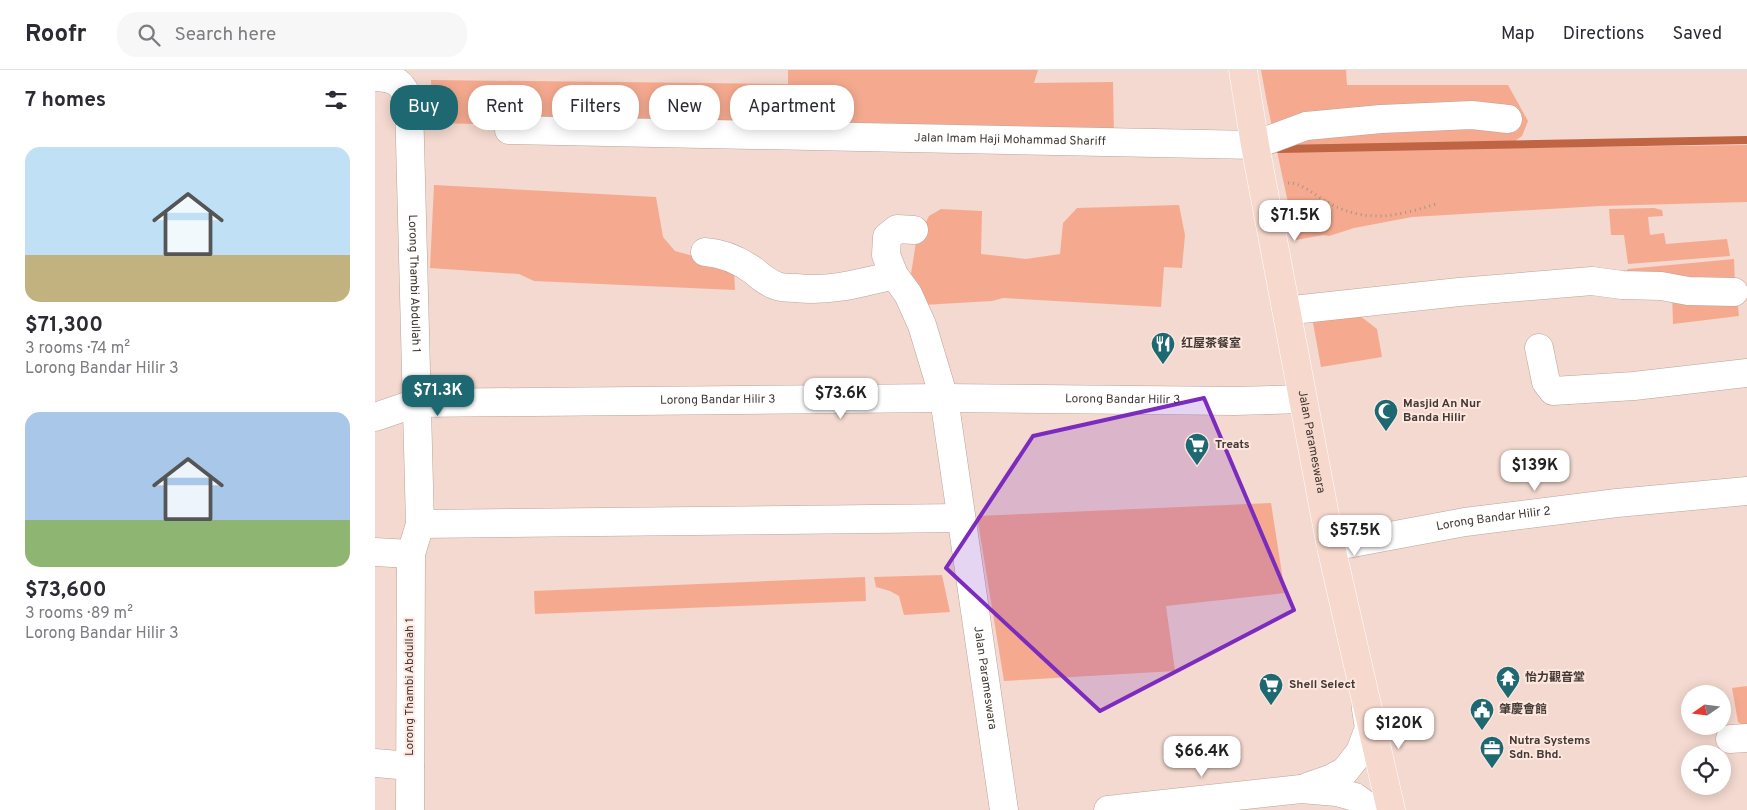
<!DOCTYPE html>
<html lang="en">
<head>
<meta charset="utf-8">
<style>
	:root { --surface:#fff; --page:#f7f7f7; --text:#2b2b33; --muted:#7c7c81; --line:#e1e1e2; --accent:#1d6871 }
	body { margin:0; font-family:Overpass,"Noto Sans SC",sans-serif; background:var(--page); color:var(--text); height:100vh; display:flex; flex-direction:column; font-size:19px; white-space:nowrap }
	* { box-sizing:border-box; margin:0 }
	p { font-size:16px; color:var(--muted) }
	.icon { flex:none; width:28px; height:28px; fill:none; stroke:currentColor; stroke-width:2; stroke-linecap:round; stroke-linejoin:round }
	.map { position:relative; flex:1; overflow:hidden }
	.sheet { display:flex; flex-direction:column; background:var(--surface); width:375px }
	.sheet>* { flex:none }
	.hud { position:absolute; left:15px; top:15px; width:475px; height:45px; display:flex; gap:10px }
	.needle { width:32px; rotate:256deg }
	.tools { position:absolute; left:1306px; top:615px; display:grid; gap:10px }
	.tools a { display:grid; place-items:center; width:50px; height:50px; border-radius:50%; background:var(--surface); box-shadow:0 2px 12px #0003; font-size:25px }
	.price { position:absolute; translate:-50% -42px; padding:0 11px; border-radius:10px; background:#fff; color:#222; font-size:16px; line-height:32px; filter:drop-shadow(0 1px 2px #0008) }
	.price::after { content:''; position:absolute; left:50%; top:30px; width:15px; height:11px; margin-left:-8px; background:inherit; clip-path:polygon(0 0,100% 0,50% 100%) }
	.price.current { background:var(--accent); color:#fff }
	ul { padding:0; list-style:none }
	li { display:grid; align-content:center; gap:10px; height:265px; padding:0 25px }
	li span { display:grid; place-items:center; height:155px; border-radius:15px; color:#555 }
	li>.icon { margin-inline-start:auto }
	span .icon { width:90px; height:90px; fill:#fffc; stroke-width:1 }
	li b { font-size:21px }
	h2 { display:flex; justify-content:space-between; align-items:center; height:60px; padding:0 25px; font-size:21px }
	.pill { padding:0 18px; border-radius:20px; background:var(--surface); box-shadow:0 2px 12px #0003; font-size:18px; line-height:45px }
	.pill.current { background:var(--accent); color:#fff }
	header { display:flex; align-items:center; gap:30px; box-sizing:border-box; height:70px; padding:0 25px; background:var(--surface); border-bottom:1px solid var(--line) }
	header strong { font-size:24px }
	nav { display:flex; gap:28px; margin-inline-start:auto; font-size:18px }
	.search { width:350px; height:45px; background:var(--page); display:flex; align-items:center; gap:12px; box-sizing:border-box; padding:0 18px; border-radius:20px; color:var(--muted); font-size:19px }
	main { display:flex; flex:1; min-height:0 }
	.map>svg:first-child { display:block }
	.green { fill:#f5aa8f }
	.lines { fill:none; stroke-linecap:round; stroke-linejoin:round }
	.stream { stroke:#bf6543; stroke-width:8 }
	.minor-casing { stroke:#bda39a; stroke-width:29 }
	.major-casing { stroke:#fff; stroke-width:29 }
	.path { stroke:#a6938b; stroke-width:3; stroke-dasharray:1 4; stroke-linecap:butt }
	.minor { stroke:#fff; stroke-width:28 }
	.major { stroke:#f6d8cd; stroke-width:28 }
	.marked { fill:#7b2cbf; fill-opacity:0.2; stroke:#7b2cbf; stroke-width:4; stroke-linejoin:round }
	.labels { text-anchor:middle; dominant-baseline:central; stroke-width:4; stroke-linejoin:round; paint-order:stroke }
	.street-label { font-size:12px; fill:#423834; stroke:#fde7df }
	.poi-label { font-size:12px; font-weight:bold; fill:#423834; stroke:#fde7df; text-anchor:start }
</style>
</head>
<body>
<header>
<strong>Roofr</strong>
<div class="search"><svg class="icon" aria-label="search" viewBox="0 0 24 24"><circle cx="10" cy="10" r="6"/><path d="M15 15l6 6"/></svg>Search here</div>
<nav><a>Map</a><a>Directions</a><a>Saved</a></nav>
</header>
<main>
<section class="sheet">
<h2>7 homes<svg class="icon" aria-label="filters" viewBox="0 0 24 24"><path d="M4 7h16M4 17h16"/><circle cx="9" cy="7" r="2"/><circle cx="15" cy="17" r="2"/></svg></h2>
<ul>
<li><span style="background:linear-gradient(#bfe0f5 70%,#c2b280 0)"><svg class="icon" aria-label="home" viewBox="0 0 24 24"><path d="M3 11l9-7 9 7M6 9v11h12V9"/></svg></span><div><b>$71,300</b><p>3 rooms · 74 m²</p><p>Lorong Bandar Hilir 3</p></div></li>
<li><span style="background:linear-gradient(#a9c7e8 70%,#8fb573 0)"><svg class="icon" aria-label="home" viewBox="0 0 24 24"><path d="M3 11l9-7 9 7M6 9v11h12V9"/></svg></span><div><b>$73,600</b><p>3 rooms · 89 m²</p><p>Lorong Bandar Hilir 3</p></div></li>
</ul>
</section>
<div class="map">
<svg width="1372" height="740" viewBox="0 0 1372 740">
	<rect width="100%" height="100%" fill="#f3d9cf"/>
	<g class="green">
		<polygon points="413,0 663,0 659,13 738,12 739,68 57,53 56,10 413,14"/>
		<path d="M886 0H971L972 15H1133L1153 51 1147 66 1130 78 1372 75V132L1225 136 1037 147 979 158 954 166 948 165 921 170C909 113 896 57 886 0Z"/>
		<polygon points="59,115 281,127 288,167 300,181 322,187 359,201 360,220 159,211 144,204 55,198"/>
		<polygon points="804,135 810,165 807,198 789,197 786,237 628,228 617,231 548,235 536,204 541,172 554,146 566,139 607,141 606,184 651,189 685,184 688,153 702,138"/>
		<polygon points="1279,138 1287,140 1288,146 1273,147 1275,165 1289,163 1291,174 1352,169 1355,186 1253,194 1249,165 1236,165 1234,139"/>
		<polygon points="1359,189 1360,216 1248,205 1253,199"/>
		<polygon points="1297,222 1362,227 1364,246 1298,254"/>
		<polygon points="984,245 1002,259 1007,287 946,297 937,247"/>
		<polygon points="896,433 910,523 791,536 800,601 629,611 602,446"/>
		<polygon points="567,505 575,542 529,545 524,526 515,521 501,517 499,507"/>
		<polygon points="490,507 491,531 160,544 159,521"/>
		<polygon points="1372,616 1372,658 1363,652 1357,618"/>
	</g>
	<g class="lines">
		<polyline class="stream" points="904,79 1372,70"/>
		<defs>
			<g id="minor">
				<path id="s1" d="M0 7C21 8 29 13 34 33L45 454 36 484 35 740"/>
				<path id="s2" d="M134 60 880 75 931 56 1006 49 1097 45 1133 49"/>
				<path id="s3" d="M539 160 522 159 512 167 511 185 519 205 533 224 547 255 569 328 629 740"/>
				<path d="M330 182C348 183 365 191 379 201 386 207 393 213 402 216 407 218 415 218 421 218 455 222 486 213 519 205"/>
				<polyline points="927,239 1084,222 1217,211 1247,215 1286,216 1313,221 1359,222"/>
				<polyline points="1164,278 1171,312 1178,321 1259,316 1372,303"/>
				<path id="s4" d="M0 347 41 333 569 328 859 331 927 329"/>
				<polyline points="45,454 586,448"/>
				<path id="s5" d="M956 477 1090 452 1242 433 1372 421"/>
				<polyline points="0,482 36,484"/>
				<polyline points="1355,669 1372,668"/>
				<polyline points="0,693 35,696"/>
				<polyline points="932,717 955,709 970,701 985,682 994,658 991,639"/>
				<polyline points="733,740 926,719 962,722 980,727 998,740"/>
			</g>
			<g id="major">
				<path id="s6" d="M868 0 880 75 956 477 1016 740"/>
			</g>
		</defs>
		<use href="#minor" class="minor-casing"/>
		<use href="#major" class="major-casing"/>
		<path class="path" d="M913 113C925 112 940 125 950 131 991 154 1019 147 1061 134"/>
		<use href="#minor" class="minor"/>
		<use href="#major" class="major"/>
	</g>
	<path class="marked" d="M829 328 919 540 725 641 571 498 658 366Z"/>
	<defs>
		<symbol id="restaurant-pin" viewBox="-11 -11 22 30"><path d="M0 17L-7.5 6A9.5 9.5 0 1 1 7.5 6Z" fill="#1d6871" stroke="#fde7df"/><path d="M-5-6h1v4h1v-4h1v4h1v-4h1v5L-1.5 .5V6h-2V.5L-5-1ZM5-6V6H3V1.5H1.5Q1.5-4 5-6Z" fill="#fff"/></symbol>
		<symbol id="mosque-pin" viewBox="-11 -11 22 30"><path d="M0 17L-7.5 6A9.5 9.5 0 1 1 7.5 6Z" fill="#1d6871" stroke="#fde7df"/><path d="M3.5-4.9A6 6 0 1 0 3.5 4.9A5 5 0 1 1 3.5-4.9Z" fill="#fff"/></symbol>
		<symbol id="supermarket-pin" viewBox="-11 -11 22 30"><path d="M0 17L-7.5 6A9.5 9.5 0 1 1 7.5 6Z" fill="#1d6871" stroke="#fde7df"/><path d="M-6-5.5h2.5l.6 2H6L4.5 2H-2.5L-4.4-4H-6ZM-1.5 3.2a1.3 1.3 0 1 0 .1 0ZM3 3.2a1.3 1.3 0 1 0 .1 0Z" fill="#fff"/></symbol>
		<symbol id="temple-pin" viewBox="-11 -11 22 30"><path d="M0 17L-7.5 6A9.5 9.5 0 1 1 7.5 6Z" fill="#1d6871" stroke="#fde7df"/><path d="M0-6L5-2H3V0L6.5 2.5H4V6H1.5V3h-3V6H-4V2.5H-6.5L-3 0V-2H-5Z" fill="#fff"/></symbol>
		<symbol id="civic-pin" viewBox="-11 -11 22 30"><path d="M0 17L-7.5 6A9.5 9.5 0 1 1 7.5 6Z" fill="#1d6871" stroke="#fde7df"/><path d="M-.6-6.5H3V-4.5H.6V-3L4-1V1h2V6H-6V1h2V-1L-.6-3ZM-1.2 2.5V6h2.4V2.5Z" fill="#fff"/></symbol>
		<symbol id="office-pin" viewBox="-11 -11 22 30"><path d="M0 17L-7.5 6A9.5 9.5 0 1 1 7.5 6Z" fill="#1d6871" stroke="#fde7df"/><path d="M-6-3h4V-5.5h4V-3h4V5H-6ZM-1-4.5V-3h2v-1.5ZM-6 0V1H6V0Z" fill="#fff"/></symbol>
	</defs>
	<g fill-rule="evenodd">
		<use href="#restaurant-pin" x="774" y="260" width="28" height="38"/>
		<use href="#mosque-pin" x="997" y="327" width="28" height="38"/>
		<use href="#supermarket-pin" x="808" y="361" width="28" height="38"/>
		<use href="#temple-pin" x="1119" y="594" width="28" height="38"/>
		<use href="#supermarket-pin" x="882" y="601" width="28" height="38"/>
		<use href="#civic-pin" x="1093" y="626" width="28" height="38"/>
		<use href="#office-pin" x="1103" y="664" width="28" height="38"/>
	</g>
	<g class="labels">
		<g class="street-label">
			<text stroke="none"><textPath href="#s2" startOffset="501">Jalan Imam Haji Mohammad Shariff</textPath></text>
			<text stroke="none"><textPath href="#s1" startOffset="228">Lorong Thambi Abdullah 1</textPath></text>
			<text stroke="none"><textPath href="#s4" startOffset="345">Lorong Bandar Hilir 3</textPath></text>
			<text stroke="none"><textPath href="#s4" startOffset="750">Lorong Bandar Hilir 3</textPath></text>
			<text stroke="none"><textPath href="#s6" startOffset="378">Jalan Parameswara</textPath></text>
			<text stroke="none"><textPath href="#s5" startOffset="165">Lorong Bandar Hilir 2</textPath></text>
			<text stroke="none"><textPath href="#s3" startOffset="486">Jalan Parameswara</textPath></text>
			<text transform="translate(35 617) rotate(-90)">Lorong Thambi Abdullah 1</text>
		</g>
		<g class="poi-label">
			<text x="806" y="274">红屋茶餐室</text>
			<text x="1028" y="334">Masjid An Nur<tspan x="1028" dy="14">Banda Hilir</tspan></text>
			<text x="840" y="375">Treats</text>
			<text x="1150" y="608">怡力觀音堂</text>
			<text x="914" y="615">Shell Select</text>
			<text x="1124" y="640">肇慶會館</text>
			<text x="1134" y="671">Nutra Systems<tspan x="1134" dy="14">Sdn. Bhd.</tspan></text>
		</g>
	</g>
</svg>
<div class="tools">
<a><svg class="needle" viewBox="-14 -14 28 28"><path d="M0-13l5 13h-10z" fill="#e53935"/><path d="M0 13l5-13h-10z" fill="#7c7c81"/></svg></a>
<a><svg class="icon" aria-label="locate" viewBox="0 0 24 24"><circle cx="12" cy="12" r="6"/><path d="M12 2v4M12 18v4M2 12h4M18 12h4"/></svg></a>
</div>
<b class="price" style="left:920px;top:172px">$71.5K</b>
<b class="price current" style="left:63px;top:347px">$71.3K</b>
<b class="price" style="left:466px;top:350px">$73.6K</b>
<b class="price" style="left:1160px;top:422px">$139K</b>
<b class="price" style="left:980px;top:487px">$57.5K</b>
<b class="price" style="left:1024px;top:680px">$120K</b>
<b class="price" style="left:827px;top:708px">$66.4K</b>
<div class="hud">
<a class="pill current">Buy</a>
<a class="pill">Rent</a>
<a class="pill">Filters</a>
<a class="pill">New</a>
<a class="pill">Apartment</a>
</div>
</div>
</main>
</body>
</html>
